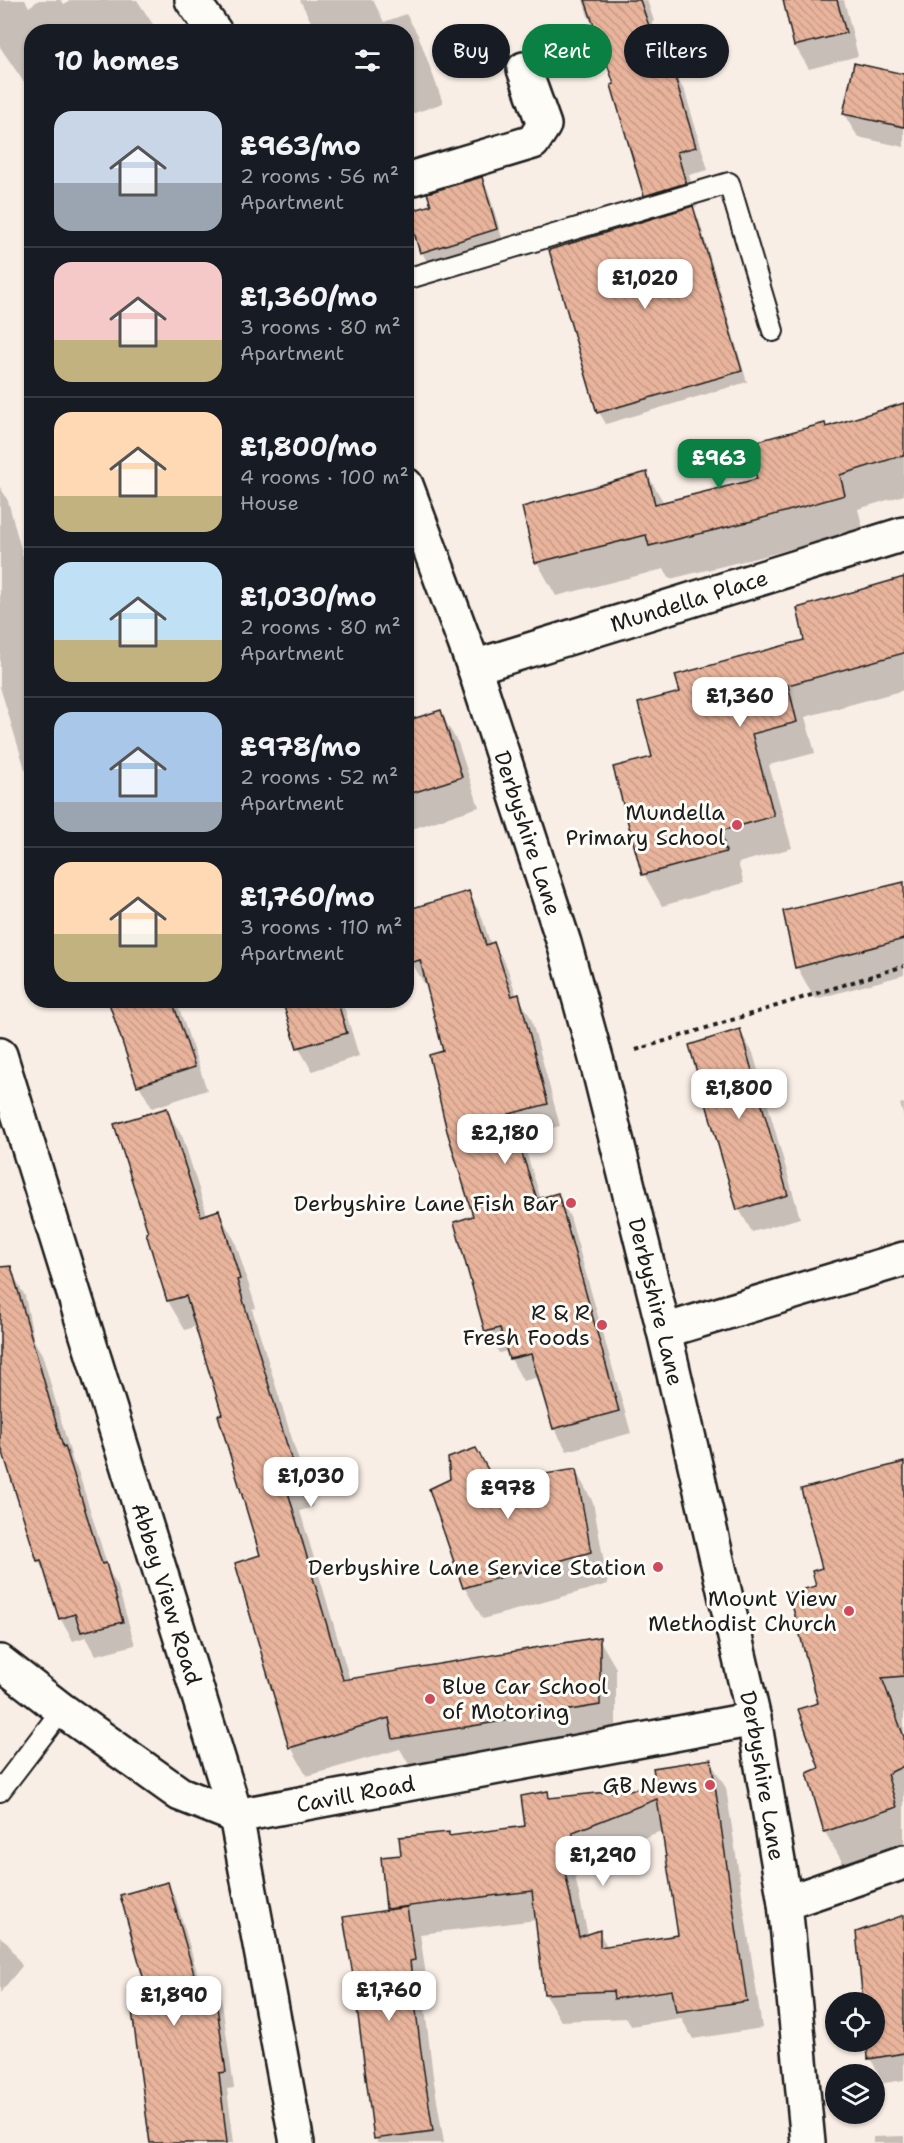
<!DOCTYPE html>
<html lang="en">
<head>
<meta charset="utf-8">
<style>
	:root { --surface:#171b24; --page:#20242c; --text:#f1f3f6; --muted:#9ea1a6; --line:#363941; --accent:#0b8043 }
	body { margin:0; font-family:"Shantell Sans",sans-serif; background:var(--page); color:var(--text); height:100vh; display:flex; flex-direction:column; font-size:22px; white-space:nowrap }
	* { box-sizing:border-box; margin:0 }
	p { font-size:20px; color:var(--muted) }
	.icon { flex:none; width:33px; height:33px; fill:none; stroke:currentColor; stroke-width:2; stroke-linecap:round; stroke-linejoin:round }
	.map { position:relative; flex:1; overflow:hidden }
	.sheet { position:absolute; left:24px; top:24px; width:390px; height:984px; display:flex; flex-direction:column; background:var(--surface); border-radius:24px; box-shadow:0 2px 4px #0004 }
	.sheet>* { flex:none }
	.guide { position:absolute; left:432px; top:24px; width:381px; height:54px; display:flex; gap:12px }
	.controls { position:absolute; left:825px; top:1992px; display:grid; gap:12px }
	.controls a { display:grid; place-items:center; width:60px; height:60px; border-radius:50%; background:var(--surface); box-shadow:0 2px 4px #0004; font-size:30px }
	.price { position:absolute; translate:-50% -51px; padding:0 14px; border-radius:12px; background:#fff; color:#222; font-size:20px; line-height:39px; filter:drop-shadow(0 2px 3px #0008) }
	.price::after { content:''; position:absolute; left:50%; top:36px; width:18px; height:14px; margin-left:-9px; background:inherit; clip-path:polygon(0 0,100% 0,50% 100%) }
	.price.active { background:var(--accent); color:#fff }
	ul { padding:0; list-style:none }
	li { display:flex; align-items:center; gap:18px; height:150px; padding:0 30px }
	li+li { border-top:2px solid var(--line) }
	li span { display:grid; place-items:center; flex:none; width:168px; height:120px; border-radius:18px; color:#555 }
	li>.icon { margin-inline-start:auto }
	span .icon { width:72px; height:72px; fill:#fffc; stroke-width:1 }
	li b { font-size:26px }
	h2 { display:flex; justify-content:space-between; align-items:center; height:72px; padding:0 30px; font-size:26px }
	.pill { padding:0 21px; border-radius:27px; background:var(--surface); box-shadow:0 2px 4px #0004; font-size:21px; line-height:54px }
	.pill.active { background:var(--accent); color:#fff }
	.map>svg:first-child { display:block }
	.shadow { fill:#0003; fill-rule:evenodd }
	.building { fill:url(#building-back-hatch); stroke:#1c1c1c; stroke-width:1.5; fill-rule:evenodd }
	.lines { fill:none; stroke-linecap:round; stroke-linejoin:round }
	.lane-casing { stroke:#1c1c1c; stroke-width:24 }
	.street-casing { stroke:#1c1c1c; stroke-width:38 }
	.secondary-casing { stroke:#1c1c1c; stroke-width:38 }
	.path { stroke:#1c1c1c; stroke-width:4; stroke-dasharray:4.5 4.5; stroke-linecap:butt }
	.lane { stroke:#fdfcf7; stroke-width:20 }
	.street { stroke:#fdfcf7; stroke-width:33 }
	.secondary { stroke:#fdfcf7; stroke-width:33 }
	.poi-dot { fill:#d1495b; stroke:#fdfcf7; stroke-width:2 }
	.labels { text-anchor:middle; dominant-baseline:central; stroke-width:6; stroke-linejoin:round; paint-order:stroke }
	.street-label { font-size:22px; fill:#1c1c1c; stroke:#fdfcf7 }
	.poi-label { font-size:22px; fill:#1c1c1c; stroke:#fdfcf7; text-anchor:end }
</style>
</head>
<body>
<div class="map">
<svg width="904" height="2143" viewBox="0 0 904 2143">
	<defs>
		<pattern id="building-back-hatch" width="6" height="6" patternUnits="userSpaceOnUse" patternTransform="scale(1.5)"><rect width="6" height="6" fill="#e9b49c"/><path d="M-1 5l2 2M0 0l6 6M5-1l2 2" fill="none" stroke="#c79a86"/></pattern>
	</defs>
	<rect width="100%" height="100%" fill="#f9eee5"/>
	<filter id="ink" filterUnits="userSpaceOnUse"><feTurbulence type="fractalNoise" baseFrequency=".0167" numOctaves="2"/><feDisplacementMap in="SourceGraphic" scale="12" xChannelSelector="R" yChannelSelector="G"/><feConvolveMatrix kernelMatrix="1 2 1 2 8 2 1 2 1" color-interpolation-filters="sRGB"/></filter>
	<g filter="url(#ink)">
		<g class="shadow">
			<polygon points="0,0 25,0 29,7 39,0 61,0 64,4 71,0 137,0 158,32 32,32 32,94 0,47"/>
			<polygon points="300,0 373,0 384,22 406,14 419,37 443,103 406,116 406,32 316,32"/>
			<polygon points="583,0 647,0 654,21 652,22 668,70 672,69 685,92 708,170 689,175 698,206 692,208 699,220 747,382 606,424 599,412 659,218 645,195 616,85 599,35 588,16"/>
			<polygon points="784,0 844,0 858,56 809,69 795,46"/>
			<polygon points="904,75 904,147 858,137 844,114"/>
			<polygon points="481,179 488,190 503,241 428,264 422,252 433,206"/>
			<polygon points="904,405 904,495 858,509 863,529 772,554 670,579 664,569 556,596 537,562 647,474 664,503 759,480 826,429"/>
			<polygon points="0,487 8,501 32,590 32,780 25,769 0,687"/>
			<polygon points="904,579 904,690 805,717 815,753 769,765 792,848 738,863 744,883 662,906 644,874 654,758 681,693 806,641"/>
			<polygon points="440,712 458,743 479,807 406,831 406,723"/>
			<polygon points="904,884 904,975 815,999 797,967"/>
			<polygon points="468,892 481,915 491,945 494,944 507,967 517,997 518,996 531,1018 560,1126 521,1136 541,1199 558,1195 570,1217 631,1433 567,1451 554,1428 539,1377 523,1381 511,1359 508,1351 499,1353 486,1331 474,1217 445,1052 428,984 425,985 412,963 406,945"/>
			<polygon points="110,1000 174,1000 180,1011 207,1090 152,1108 139,1085"/>
			<polygon points="290,1000 339,1000 345,1010 359,1056 312,1071 299,1048 284,1002"/>
			<polygon points="739,1030 753,1053 800,1218 752,1232 739,1209"/>
			<polygon points="904,1103 904,1117 900,1104"/>
			<polygon points="166,1109 183,1138 207,1215 218,1212 235,1241 256,1308 252,1309 313,1507 300,1511 350,1680 599,1639 616,1668 616,1734 411,1768 400,1749 307,1776 291,1747 262,1556 224,1415 197,1326 185,1330 168,1301 148,1234"/>
			<polygon points="12,1273 25,1296 34,1341 42,1354 73,1462 78,1471 109,1571 118,1587 135,1645 96,1655 86,1637 73,1641 60,1618 49,1579 38,1561 0,1429 0,1275"/>
			<polygon points="904,1463 904,1844 844,1865 825,1832 809,1773 821,1768 818,1587 823,1569"/>
			<polygon points="575,1470 593,1502 608,1584 483,1619 464,1587 495,1484"/>
			<path d="M710 1761 726 1788 762 2028 693 2039 681 2018 631 2026 627 2018 561 2021 545 1994 537 1920 420 1934 427 1983H422L433 2076 444 2143H378L376 2139 354 1969 390 1911 388 1908 403 1857 448 1834 450 1838 526 1827 547 1793 550 1799 657 1789ZM664 1830 680 1936 608 1948 599 1932 588 1936 575 1876H588V1859Z"/>
			<polygon points="167,1884 176,1899 200,1982 212,1980 221,1996 234,2088 227,2089 234,2143 149,2143 145,2111 147,2111 148,1988"/>
			<polygon points="904,1916 904,2080 884,2083 870,2058 868,2042 874,2042 874,2002 864,2002 857,1933"/>
			<polygon points="0,1937 8,1943 22,1966 0,1993"/>
			<polygon points="904,2136 904,2143 873,2143 873,2137"/>
		</g>
		<g class="building">
			<polygon points="585,0 640,0 664,69 672,67 696,147 677,152 686,183 644,196 611,85 614,84"/>
			<polygon points="783,0 837,0 846,33 794,46"/>
			<polygon points="854,63 904,74 904,127 843,114"/>
			<polygon points="482,177 497,229 420,253 408,212 431,205 427,193"/>
			<polygon points="693,206 742,371 597,413 549,250"/>
			<polygon points="904,403 904,455 840,475 845,495 752,521 649,546 646,535 535,563 522,507 647,472 655,504 757,479 747,444 825,423 826,427"/>
			<polygon points="904,577 904,653 788,685 797,722 752,734 774,816 721,831 726,852 642,875 613,767 652,757 638,703 680,692 675,675 804,640 797,608"/>
			<polygon points="441,710 462,777 406,795 406,721"/>
			<polygon points="904,882 904,939 795,968 783,911"/>
			<polygon points="469,891 486,945 494,942 512,996 519,994 548,1104 509,1114 537,1199 558,1193 619,1411 553,1429 531,1354 509,1359 500,1328 485,1332 454,1222 473,1216 447,1131 429,1055 443,1051 420,960 406,964 406,910"/>
			<polygon points="108,1000 172,1000 195,1067 137,1086"/>
			<polygon points="282,1000 337,1000 347,1033 297,1048"/>
			<polygon points="740,1029 788,1195 737,1210 689,1045"/>
			<polygon points="167,1108 201,1216 219,1210 240,1279 237,1280 297,1478 285,1482 343,1680 600,1637 600,1705 393,1739 389,1718 289,1748 235,1563 260,1555 218,1415 222,1414 186,1296 167,1301 146,1233 148,1232 114,1124"/>
			<polygon points="11,1266 63,1447 65,1446 102,1564 106,1563 123,1622 81,1632 75,1614 59,1619 41,1560 37,1561 0,1443 0,1267"/>
			<polygon points="476,1448 495,1482 576,1469 591,1552 463,1588 429,1489 450,1479 448,1458"/>
			<polygon points="904,1462 904,1676 882,1678 904,1737 904,1766 887,1774 897,1807 824,1832 807,1773 819,1768 798,1709 818,1703 789,1593 816,1586 812,1571 822,1568 801,1489"/>
			<path d="M711 1759 747 2001 676 2012 672 1990 614 1999 613 1991 544 1994 532 1891 386 1909 381 1857 401 1855 399 1837 449 1832V1836L525 1826 521 1796 548 1791 549 1798 656 1787 653 1768ZM657 1799 678 1935 600 1947V1930L579 1937 560 1849H573V1832Z"/>
			<polygon points="168,1882 196,1981 213,1978 226,2072 219,2073 227,2143 150,2143 129,1989 146,1987 120,1895"/>
			<polygon points="407,1907 415,1960 410,1961 421,2052 433,2131 374,2139 352,1969 343,1917"/>
			<polygon points="904,1915 904,2053 868,2059 867,2042 874,2042 874,2002 863,2002 856,1932"/>
		</g>
		<g class="lines">
			<defs>
				<g id="lane">
					<polyline points="406,279 729,183 773,331"/>
					<polyline points="0,1791 62,1710"/>
				</g>
				<g id="street">
					<polyline points="406,180 533,142 544,125 524,69"/>
					<path id="s1" d="M474 667 904 534"/>
					<path id="s2" d="M0 1055 236 1816 297 2143"/>
					<polyline points="664,1331 904,1259"/>
					<path id="s3" d="M0 1662 62 1710 180 1794 236 1816 754 1719"/>
					<polyline points="785,1903 904,1862"/>
				</g>
				<g id="secondary">
					<polyline points="192,0 215,32"/>
					<path id="s4" d="M406 485 474 667 564 943 597 1062 664 1331 754 1719 785 1903 808 2143"/>
				</g>
			</defs>
			<use href="#lane" class="lane-casing"/>
			<use href="#street" class="street-casing"/>
			<use href="#secondary" class="secondary-casing"/>
			<polyline class="path" points="636,1050 904,966"/>
			<use href="#lane" class="lane"/>
			<use href="#street" class="street"/>
			<use href="#secondary" class="secondary"/>
		</g>
	</g>
	<g class="poi-dot">
		<circle cx="737" cy="825" r="6"/>
		<circle cx="571" cy="1203" r="6"/>
		<circle cx="602" cy="1325" r="6"/>
		<circle cx="658" cy="1567" r="6"/>
		<circle cx="849" cy="1611" r="6"/>
		<circle cx="430" cy="1699" r="6"/>
		<circle cx="710" cy="1785" r="6"/>
	</g>
	<g class="labels">
		<g class="street-label">
			<text stroke="none"><textPath href="#s1" startOffset="225">Mundella Place</textPath></text>
			<text stroke="none"><textPath href="#s4" startOffset="369">Derbyshire Lane</textPath></text>
			<text stroke="none"><textPath href="#s4" startOffset="855">Derbyshire Lane</textPath></text>
			<text stroke="none"><textPath href="#s2" startOffset="564">Abbey View Road</textPath></text>
			<text stroke="none"><textPath href="#s4" startOffset="1341">Derbyshire Lane</textPath></text>
			<text stroke="none"><textPath href="#s3" startOffset="405">Cavill Road</textPath></text>
		</g>
		<g class="poi-label">
			<text x="725" y="812">Mundella<tspan x="725" dy="25">Primary School</tspan></text>
			<text x="559" y="1203">Derbyshire Lane Fish Bar</text>
			<text x="590" y="1312">R &amp; R<tspan x="590" dy="25">Fresh Foods</tspan></text>
			<text x="646" y="1567">Derbyshire Lane Service Station</text>
			<text x="837" y="1598">Mount View<tspan x="837" dy="25">Methodist Church</tspan></text>
			<text x="442" y="1686" text-anchor="start">Blue Car School<tspan x="442" dy="25">of Motoring</tspan></text>
			<text x="698" y="1785">GB News</text>
		</g>
	</g>
</svg>
<div class="controls">
<a><svg class="icon" aria-label="locate" viewBox="0 0 24 24"><circle cx="12" cy="12" r="6"/><path d="M12 2v4M12 18v4M2 12h4M18 12h4"/></svg></a>
<a><svg class="icon" aria-label="layers" viewBox="0 0 24 24"><path d="M12 4l9 5-9 5-9-5zM3 14l9 5 9-5"/></svg></a>
</div>
<b class="price" style="left:645px;top:310px">£1,020</b>
<b class="price active" style="left:719px;top:490px">£963</b>
<b class="price" style="left:740px;top:728px">£1,360</b>
<b class="price" style="left:739px;top:1120px">£1,800</b>
<b class="price" style="left:505px;top:1165px">£2,180</b>
<b class="price" style="left:311px;top:1508px">£1,030</b>
<b class="price" style="left:508px;top:1520px">£978</b>
<b class="price" style="left:603px;top:1887px">£1,290</b>
<b class="price" style="left:389px;top:2022px">£1,760</b>
<b class="price" style="left:174px;top:2027px">£1,890</b>
<div class="guide">
<a class="pill">Buy</a>
<a class="pill active">Rent</a>
<a class="pill">Filters</a>
</div>
<section class="sheet">
<h2>10 homes<svg class="icon" aria-label="filters" viewBox="0 0 24 24"><path d="M4 7h16M4 17h16"/><circle cx="9" cy="7" r="2"/><circle cx="15" cy="17" r="2"/></svg></h2>
<ul>
<li><span style="background:linear-gradient(#c9d6e8 60%,#9aa5b1 0)"><svg class="icon" aria-label="home" viewBox="0 0 24 24"><path d="M3 11l9-7 9 7M6 9v11h12V9"/></svg></span><div><b>£963/mo</b><p>2 rooms · 56 m²</p><p>Apartment</p></div></li>
<li><span style="background:linear-gradient(#f6c9c9 65%,#c2b280 0)"><svg class="icon" aria-label="home" viewBox="0 0 24 24"><path d="M3 11l9-7 9 7M6 9v11h12V9"/></svg></span><div><b>£1,360/mo</b><p>3 rooms · 80 m²</p><p>Apartment</p></div></li>
<li><span style="background:linear-gradient(#ffd9b3 70%,#c2b280 0)"><svg class="icon" aria-label="home" viewBox="0 0 24 24"><path d="M3 11l9-7 9 7M6 9v11h12V9"/></svg></span><div><b>£1,800/mo</b><p>4 rooms · 100 m²</p><p>House</p></div></li>
<li><span style="background:linear-gradient(#bfe0f5 65%,#c2b280 0)"><svg class="icon" aria-label="home" viewBox="0 0 24 24"><path d="M3 11l9-7 9 7M6 9v11h12V9"/></svg></span><div><b>£1,030/mo</b><p>2 rooms · 80 m²</p><p>Apartment</p></div></li>
<li><span style="background:linear-gradient(#a9c7e8 75%,#9aa5b1 0)"><svg class="icon" aria-label="home" viewBox="0 0 24 24"><path d="M3 11l9-7 9 7M6 9v11h12V9"/></svg></span><div><b>£978/mo</b><p>2 rooms · 52 m²</p><p>Apartment</p></div></li>
<li><span style="background:linear-gradient(#ffd9b3 60%,#c2b280 0)"><svg class="icon" aria-label="home" viewBox="0 0 24 24"><path d="M3 11l9-7 9 7M6 9v11h12V9"/></svg></span><div><b>£1,760/mo</b><p>3 rooms · 110 m²</p><p>Apartment</p></div></li>
</ul>
</section>
</div>
</body>
</html>
